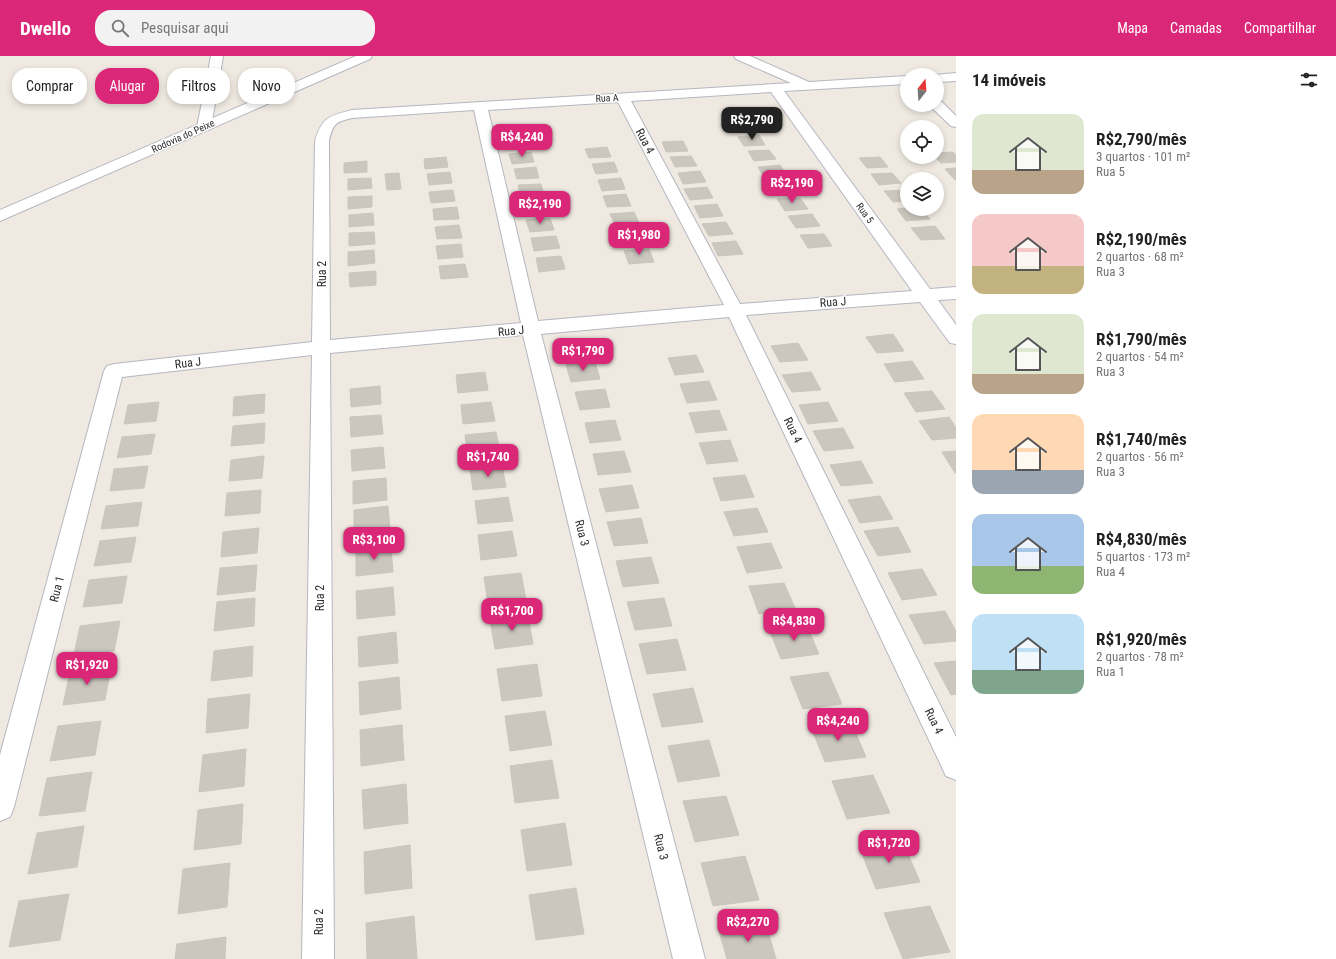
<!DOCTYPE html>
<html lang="pt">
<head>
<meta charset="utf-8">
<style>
	:root { --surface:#fff; --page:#f2f2f2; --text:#222; --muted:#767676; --accent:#db2777 }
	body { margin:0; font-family:"Roboto Condensed",sans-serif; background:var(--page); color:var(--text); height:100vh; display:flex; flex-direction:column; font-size:15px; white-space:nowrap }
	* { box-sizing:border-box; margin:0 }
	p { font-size:13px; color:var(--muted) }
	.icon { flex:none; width:22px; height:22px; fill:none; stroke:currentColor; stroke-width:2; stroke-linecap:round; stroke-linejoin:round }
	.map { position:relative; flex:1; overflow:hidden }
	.panel { display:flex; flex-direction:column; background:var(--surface); width:380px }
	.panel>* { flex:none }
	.banner { position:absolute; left:12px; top:12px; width:380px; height:36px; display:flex; gap:8px }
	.needle { width:26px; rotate:17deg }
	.tools { position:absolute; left:900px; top:12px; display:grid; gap:8px }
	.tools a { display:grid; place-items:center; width:44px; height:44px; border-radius:50%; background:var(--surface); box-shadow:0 2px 6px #0003; font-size:20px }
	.price { position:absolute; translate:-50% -34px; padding:0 9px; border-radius:8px; background:var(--accent); color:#fff; font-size:13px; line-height:26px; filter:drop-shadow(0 1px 2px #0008) }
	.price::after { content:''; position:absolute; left:50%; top:24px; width:12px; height:9px; margin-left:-6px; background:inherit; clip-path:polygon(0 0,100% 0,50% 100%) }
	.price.active { background:#222; color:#fff }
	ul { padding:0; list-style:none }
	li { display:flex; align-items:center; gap:12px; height:100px; padding:0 16px }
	li span { display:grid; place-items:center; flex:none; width:112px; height:80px; border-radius:12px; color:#555 }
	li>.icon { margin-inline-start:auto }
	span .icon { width:48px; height:48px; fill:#fffc; stroke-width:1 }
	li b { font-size:17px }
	h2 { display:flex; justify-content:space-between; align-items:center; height:48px; padding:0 16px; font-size:17px }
	.pill { padding:0 14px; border-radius:16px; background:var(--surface); box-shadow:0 2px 6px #0003; font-size:14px; line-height:36px }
	.pill.active { background:var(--accent); color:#fff }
	header { display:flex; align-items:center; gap:24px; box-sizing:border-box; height:56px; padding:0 20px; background:var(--accent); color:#fff }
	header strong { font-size:19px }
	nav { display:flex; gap:22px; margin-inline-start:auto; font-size:14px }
	.search { width:280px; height:36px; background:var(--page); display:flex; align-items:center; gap:10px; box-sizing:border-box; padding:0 14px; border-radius:16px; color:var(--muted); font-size:15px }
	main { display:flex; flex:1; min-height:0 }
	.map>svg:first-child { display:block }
	.building { fill:#cbc7bf; stroke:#cbc5ba }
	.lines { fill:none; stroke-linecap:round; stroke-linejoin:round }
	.street-casing { stroke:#b4b7c1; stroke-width:2 }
	.secondary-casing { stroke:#b4b7c1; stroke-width:2 }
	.street { fill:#fff; fill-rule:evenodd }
	.secondary { fill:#fff; fill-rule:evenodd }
	.labels { text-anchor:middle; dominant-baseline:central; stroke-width:3; stroke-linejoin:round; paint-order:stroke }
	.far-street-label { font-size:10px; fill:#2e2e2e; stroke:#fff }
	.street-label { font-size:12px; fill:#2e2e2e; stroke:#fff }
</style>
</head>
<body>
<header>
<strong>Dwello</strong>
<div class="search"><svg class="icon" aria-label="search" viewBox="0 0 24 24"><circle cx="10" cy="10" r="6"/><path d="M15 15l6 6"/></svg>Pesquisar aqui</div>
<nav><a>Mapa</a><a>Camadas</a><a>Compartilhar</a></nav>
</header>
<main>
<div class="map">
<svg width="956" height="903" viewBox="0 0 956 903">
	<rect width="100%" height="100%" fill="#efe9e1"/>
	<g class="building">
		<polygon points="759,79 765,89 744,90 738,81"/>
		<polygon points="683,85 688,95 666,96 662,86"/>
		<polygon points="607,91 611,101 589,102 585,93"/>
		<polygon points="769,94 776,103 754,105 748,95"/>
		<polygon points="531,96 534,106 512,108 509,98"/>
		<polygon points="953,96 956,99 956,106 941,107 935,101 937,101 937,97"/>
		<polygon points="691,100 697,110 675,111 670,101"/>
		<polygon points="446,101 448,111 425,113 424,103"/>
		<polygon points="880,101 888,111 867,112 859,102"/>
		<polygon points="367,105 367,116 344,117 344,107"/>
		<polygon points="614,106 618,116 596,118 592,108"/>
		<polygon points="780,109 787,120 764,121 758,111"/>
		<polygon points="536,111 539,122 517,123 514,113"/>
		<polygon points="956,112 956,124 955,124 945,113"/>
		<polygon points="700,115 706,126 683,128 678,117"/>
		<polygon points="450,116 452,127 429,129 427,118"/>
		<polygon points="399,117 401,133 387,134 385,118"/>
		<polygon points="892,117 901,127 879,129 871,118"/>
		<polygon points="371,122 372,132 348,134 348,123"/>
		<polygon points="621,122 625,133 602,135 598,124"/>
		<polygon points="789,125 796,135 773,137 766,126"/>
		<polygon points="541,128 544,139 521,140 518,129"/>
		<polygon points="707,131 713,142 690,144 684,133"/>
		<polygon points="453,134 455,145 431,147 429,136"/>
		<polygon points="906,134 907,145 893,146 884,135"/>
		<polygon points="626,138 631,150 607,151 603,140"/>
		<polygon points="372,140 372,151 348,153 348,141"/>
		<polygon points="800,142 808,153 785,155 777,143"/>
		<polygon points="544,144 548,156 524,158 521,146"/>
		<polygon points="717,148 723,160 700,162 694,150"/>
		<polygon points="457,151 459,163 434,164 433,153"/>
		<polygon points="907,152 921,153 930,163 906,165 897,153"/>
		<polygon points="634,156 639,167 615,169 610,158"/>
		<polygon points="373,157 374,169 349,171 349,159"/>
		<polygon points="812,158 820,170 796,172 788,160"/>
		<polygon points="550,162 554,174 530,176 526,164"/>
		<polygon points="726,166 733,178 709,180 702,168"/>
		<polygon points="459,169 462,182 437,183 435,171"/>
		<polygon points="935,170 945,183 921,184 911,172"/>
		<polygon points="641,173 647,186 622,188 617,175"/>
		<polygon points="374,176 375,188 349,190 349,177"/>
		<polygon points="824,178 832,190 808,192 800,179"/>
		<polygon points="556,180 560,192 534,195 531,182"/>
		<polygon points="736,185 743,198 718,200 712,187"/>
		<polygon points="461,188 463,201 438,203 436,190"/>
		<polygon points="649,193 654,206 629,208 624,195"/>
		<polygon points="374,194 375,207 348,210 348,196"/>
		<polygon points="561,200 565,213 539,216 536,202"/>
		<polygon points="465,208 468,221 441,223 439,210"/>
		<polygon points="376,215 376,229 350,231 349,217"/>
		<polygon points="893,278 904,295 877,297 866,281"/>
		<polygon points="798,287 808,304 780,306 771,290"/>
		<polygon points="696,299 704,316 675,319 668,302"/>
		<polygon points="912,305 924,323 895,326 884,308"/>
		<polygon points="595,306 600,323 571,326 566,309"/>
		<polygon points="485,316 488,334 458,337 456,319"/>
		<polygon points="811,316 821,334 792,336 782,319"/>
		<polygon points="709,325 717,344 687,347 680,328"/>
		<polygon points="380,330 381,348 351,351 350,333"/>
		<polygon points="605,333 610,351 580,354 575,336"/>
		<polygon points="932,335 945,353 916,356 904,337"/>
		<polygon points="265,338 264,357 233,360 234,341"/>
		<polygon points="159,346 156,365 124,368 128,349"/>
		<polygon points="491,346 495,365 463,368 461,349"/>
		<polygon points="828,346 838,365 808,368 799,349"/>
		<polygon points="719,354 727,374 696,377 689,357"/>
		<polygon points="381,359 383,378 351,381 350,361"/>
		<polygon points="949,361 956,372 956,382 932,384 919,365"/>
		<polygon points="615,364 621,384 590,387 585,367"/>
		<polygon points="265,367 264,387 231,390 233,370"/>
		<polygon points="843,372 854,392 824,395 813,375"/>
		<polygon points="496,376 500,396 468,399 465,379"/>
		<polygon points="155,378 151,398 117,402 122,381"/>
		<polygon points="730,384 738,405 707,408 699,387"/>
		<polygon points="383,391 385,412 352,415 351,394"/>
		<polygon points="624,395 631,416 598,419 593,398"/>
		<polygon points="956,395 956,417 955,417 942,396"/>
		<polygon points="264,400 262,422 229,425 231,404"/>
		<polygon points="861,405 873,427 841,430 830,409"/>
		<polygon points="502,409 506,431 473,434 470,413"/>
		<polygon points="148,410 144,432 110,435 114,413"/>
		<polygon points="745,419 754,441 721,445 713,422"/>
		<polygon points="386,422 387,444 353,448 353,425"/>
		<polygon points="632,429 639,452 606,456 599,433"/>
		<polygon points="261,434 260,457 225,460 227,437"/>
		<polygon points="880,440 893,463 860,467 848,444"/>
		<polygon points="508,441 513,465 478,468 475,445"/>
		<polygon points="142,446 138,470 101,473 106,450"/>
		<polygon points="388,450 390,474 354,478 354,454"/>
		<polygon points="757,452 768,476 734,480 724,456"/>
		<polygon points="641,462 648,487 614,490 607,466"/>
		<polygon points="898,471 911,496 878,500 864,475"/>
		<polygon points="259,472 257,497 221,501 223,476"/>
		<polygon points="512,475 517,500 481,504 478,479"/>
		<polygon points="136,481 131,506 94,510 100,485"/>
		<polygon points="771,487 782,512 747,517 737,491"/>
		<polygon points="391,491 393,516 356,520 356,494"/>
		<polygon points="651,501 659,527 623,531 616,505"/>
		<polygon points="257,509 255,535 217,539 220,512"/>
		<polygon points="922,513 937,539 902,544 888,517"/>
		<polygon points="521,517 526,544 488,548 484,521"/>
		<polygon points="127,520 122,547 83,551 89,524"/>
		<polygon points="784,527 796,554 759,558 749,530"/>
		<polygon points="393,531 395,559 357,563 356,535"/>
		<polygon points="255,542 254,570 214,575 217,546"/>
		<polygon points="664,542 672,570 635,574 627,546"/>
		<polygon points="945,555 956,575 956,585 924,588 909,559"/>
		<polygon points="528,559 533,588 495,593 490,564"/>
		<polygon points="120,565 114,595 74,599 80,570"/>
		<polygon points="806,568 819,598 781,603 769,573"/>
		<polygon points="396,576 398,607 359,611 358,581"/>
		<polygon points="677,583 686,614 647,618 639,588"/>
		<polygon points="253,590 252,620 211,625 214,595"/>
		<polygon points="956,605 956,638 951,639 934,607"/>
		<polygon points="537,608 542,640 502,645 497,613"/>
		<polygon points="111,611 105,644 63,649 70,616"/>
		<polygon points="828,616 842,648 803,653 790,621"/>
		<polygon points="399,621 401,653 360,659 359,626"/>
		<polygon points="693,632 703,666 662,671 653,638"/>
		<polygon points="250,638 248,672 206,677 208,643"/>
		<polygon points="545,655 552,689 510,695 505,660"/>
		<polygon points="101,665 95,699 50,705 58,670"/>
		<polygon points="851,666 866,701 825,706 811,671"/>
		<polygon points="402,669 404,704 361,710 360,674"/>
		<polygon points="709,684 720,720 678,726 668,690"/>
		<polygon points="246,693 244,730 199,736 203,699"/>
		<polygon points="552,704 559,742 515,747 510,710"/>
		<polygon points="92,716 85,755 39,760 47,722"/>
		<polygon points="873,719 890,757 847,763 832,725"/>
		<polygon points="406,728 408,767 364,773 362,734"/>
		<polygon points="726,740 739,779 695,786 683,745"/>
		<polygon points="243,748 241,788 194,794 198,754"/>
		<polygon points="565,767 572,809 527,815 521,774"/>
		<polygon points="84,770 77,811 28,818 37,777"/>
		<polygon points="902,784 920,826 876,833 859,790"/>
		<polygon points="410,789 412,832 365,838 364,796"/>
		<polygon points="745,800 759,844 713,850 701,807"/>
		<polygon points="230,807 227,851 178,858 183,813"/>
		<polygon points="576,832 584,878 536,884 529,839"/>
		<polygon points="69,838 60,884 9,891 19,845"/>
		<polygon points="930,850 950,896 903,903 884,857"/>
		<polygon points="414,860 417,903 367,903 366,867"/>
		<polygon points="766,868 776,903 727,903 719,875"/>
		<polygon points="226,881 225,903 175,903 177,888"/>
	</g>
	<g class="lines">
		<defs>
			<g id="street">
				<polygon points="211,0 223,0 211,71 209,74 199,74 197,71"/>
				<path d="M734 0H750L809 26 907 20V28L784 35 930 233 956 231V243L938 244 956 269V288L950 287 920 246 746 259 956 681V724L946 720 729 261 541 278 705 903H673L523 279 330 297 334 903H302L312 299 122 321 14 751 10 761 0 765V699L104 315 107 310 114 308 312 286 315 85C322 61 329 60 352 54L791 27 736 3ZM771 36 912 235 740 248 631 45ZM618 46 724 249 538 265 488 54ZM474 54 521 267 330 284 329 85C333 68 335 66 352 62Z"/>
				<polygon points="956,17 956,25 937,26 937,19 934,19"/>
				<polygon points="937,45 942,46 956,60 956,71 951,70 932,52 930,49 937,49"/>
			</g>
			<polygon id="secondary" points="356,0 372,0 370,3 0,165 0,154"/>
		</defs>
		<use href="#street" class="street-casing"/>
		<use href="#secondary" class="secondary-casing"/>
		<use href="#street" class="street"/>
		<use href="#secondary" class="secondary"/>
	</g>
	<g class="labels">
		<g class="far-street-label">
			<text transform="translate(607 42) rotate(-3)">Rua A</text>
			<text transform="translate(183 80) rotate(-24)">Rodovia do Peixe</text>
			<text transform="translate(865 157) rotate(54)">Rua 5</text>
		</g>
		<g class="street-label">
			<text transform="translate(645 85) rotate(62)">Rua 4</text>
			<text transform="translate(322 218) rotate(-90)">Rua 2</text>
			<text transform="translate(833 246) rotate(-4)">Rua J</text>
			<text transform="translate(511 275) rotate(-5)">Rua J</text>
			<text transform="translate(188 307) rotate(-7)">Rua J</text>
			<text transform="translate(793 374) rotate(64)">Rua 4</text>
			<text transform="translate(582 477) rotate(76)">Rua 3</text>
			<text transform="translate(57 533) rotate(-75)">Rua 1</text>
			<text transform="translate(320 542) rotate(-90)">Rua 2</text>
			<text transform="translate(934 665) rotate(64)">Rua 4</text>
			<text transform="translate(661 791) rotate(76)">Rua 3</text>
			<text transform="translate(319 866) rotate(-90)">Rua 2</text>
		</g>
	</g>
</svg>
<div class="tools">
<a><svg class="needle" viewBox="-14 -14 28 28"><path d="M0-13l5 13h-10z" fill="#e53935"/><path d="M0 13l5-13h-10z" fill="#767676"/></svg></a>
<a><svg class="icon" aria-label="locate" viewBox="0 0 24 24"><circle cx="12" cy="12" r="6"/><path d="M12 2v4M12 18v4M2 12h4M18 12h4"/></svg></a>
<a><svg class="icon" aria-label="layers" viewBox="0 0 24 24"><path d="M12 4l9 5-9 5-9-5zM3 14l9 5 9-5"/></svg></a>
</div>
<b class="price active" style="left:752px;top:85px">R$2,790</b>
<b class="price" style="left:522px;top:102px">R$4,240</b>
<b class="price" style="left:792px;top:148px">R$2,190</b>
<b class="price" style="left:540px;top:169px">R$2,190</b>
<b class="price" style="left:639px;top:200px">R$1,980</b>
<b class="price" style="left:583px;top:316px">R$1,790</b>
<b class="price" style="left:488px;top:422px">R$1,740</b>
<b class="price" style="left:374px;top:505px">R$3,100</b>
<b class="price" style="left:512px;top:576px">R$1,700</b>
<b class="price" style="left:794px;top:586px">R$4,830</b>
<b class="price" style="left:87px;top:630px">R$1,920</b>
<b class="price" style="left:838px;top:686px">R$4,240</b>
<b class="price" style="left:889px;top:808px">R$1,720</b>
<b class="price" style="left:748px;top:887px">R$2,270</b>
<div class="banner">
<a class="pill">Comprar</a>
<a class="pill active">Alugar</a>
<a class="pill">Filtros</a>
<a class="pill">Novo</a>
</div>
</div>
<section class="panel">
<h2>14 imóveis<svg class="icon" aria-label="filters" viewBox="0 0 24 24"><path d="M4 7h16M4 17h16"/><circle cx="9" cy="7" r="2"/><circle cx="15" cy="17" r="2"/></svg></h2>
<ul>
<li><span style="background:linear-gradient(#dfe7d0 70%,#b9a48a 0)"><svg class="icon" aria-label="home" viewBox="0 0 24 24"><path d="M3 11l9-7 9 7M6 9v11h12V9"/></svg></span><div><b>R$2,790/mês</b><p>3 quartos · 101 m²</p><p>Rua 5</p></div></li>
<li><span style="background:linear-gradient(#f6c9c9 65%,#c2b280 0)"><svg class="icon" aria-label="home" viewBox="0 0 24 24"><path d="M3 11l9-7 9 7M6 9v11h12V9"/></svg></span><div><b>R$2,190/mês</b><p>2 quartos · 68 m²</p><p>Rua 3</p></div></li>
<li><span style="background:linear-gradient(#dfe7d0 75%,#b9a48a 0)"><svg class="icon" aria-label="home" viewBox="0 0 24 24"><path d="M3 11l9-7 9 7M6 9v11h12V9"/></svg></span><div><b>R$1,790/mês</b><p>2 quartos · 54 m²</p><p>Rua 3</p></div></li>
<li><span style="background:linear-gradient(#ffd9b3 70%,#9aa5b1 0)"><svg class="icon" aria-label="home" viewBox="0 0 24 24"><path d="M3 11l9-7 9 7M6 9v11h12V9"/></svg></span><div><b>R$1,740/mês</b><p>2 quartos · 56 m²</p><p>Rua 3</p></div></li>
<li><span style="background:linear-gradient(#a9c7e8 65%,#8fb573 0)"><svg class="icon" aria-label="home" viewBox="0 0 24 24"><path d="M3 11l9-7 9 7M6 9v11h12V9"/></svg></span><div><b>R$4,830/mês</b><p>5 quartos · 173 m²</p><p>Rua 4</p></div></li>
<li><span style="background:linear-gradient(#bfe0f5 70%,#7fa58c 0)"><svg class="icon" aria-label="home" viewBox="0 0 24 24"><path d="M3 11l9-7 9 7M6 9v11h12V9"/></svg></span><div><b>R$1,920/mês</b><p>2 quartos · 78 m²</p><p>Rua 1</p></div></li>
</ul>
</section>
</main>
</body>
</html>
